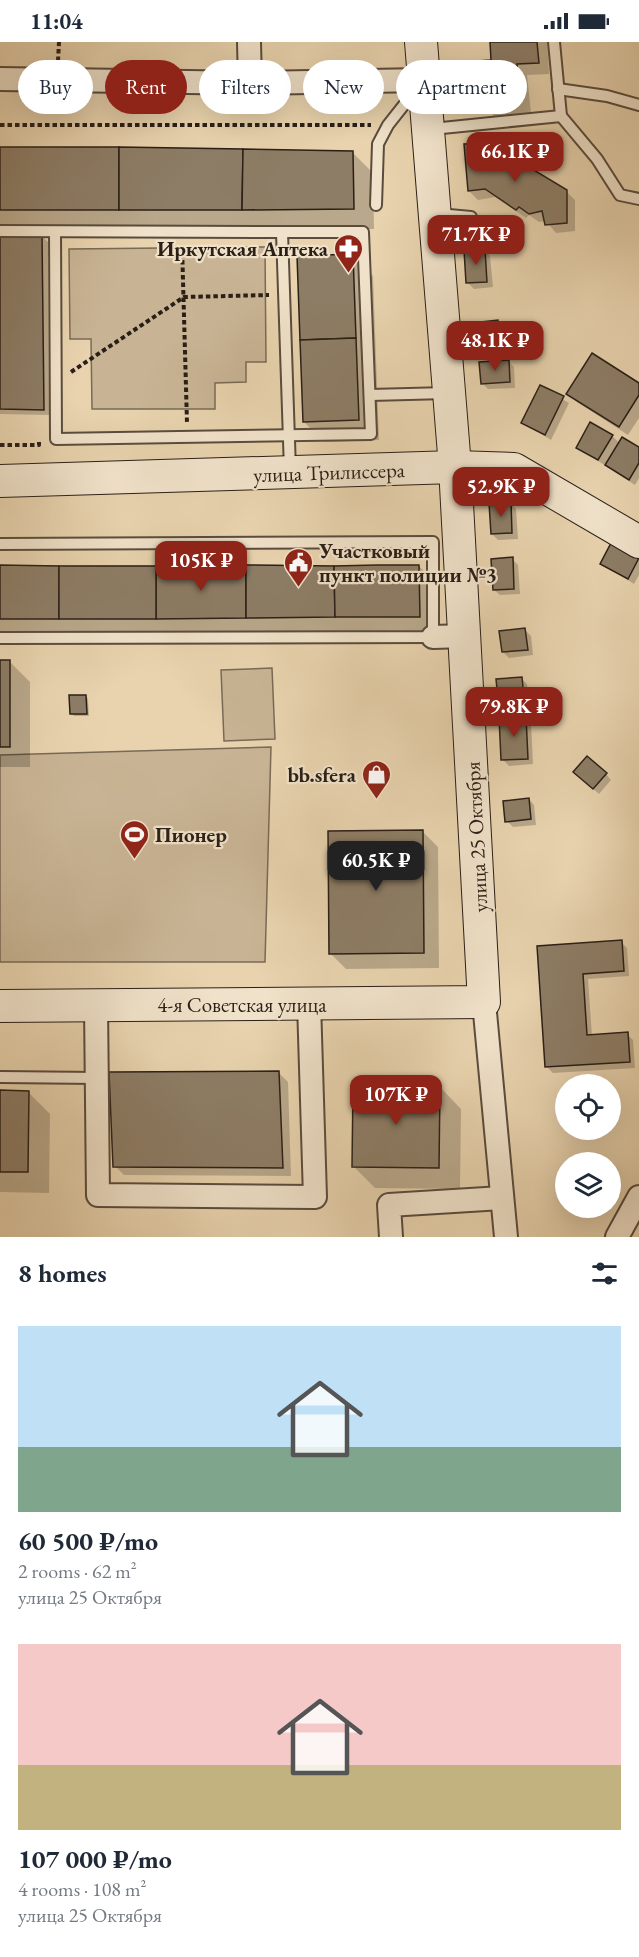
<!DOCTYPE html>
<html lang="en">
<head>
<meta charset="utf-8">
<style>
	:root { --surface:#fff; --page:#f6f6f7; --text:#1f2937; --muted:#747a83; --accent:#8f2418 }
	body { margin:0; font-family:"EB Garamond",serif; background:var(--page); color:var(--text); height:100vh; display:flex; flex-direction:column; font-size:22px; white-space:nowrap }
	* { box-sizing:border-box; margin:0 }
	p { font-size:20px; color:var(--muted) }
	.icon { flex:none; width:33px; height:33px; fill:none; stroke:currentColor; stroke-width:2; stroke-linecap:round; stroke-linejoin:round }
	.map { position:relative; height:1195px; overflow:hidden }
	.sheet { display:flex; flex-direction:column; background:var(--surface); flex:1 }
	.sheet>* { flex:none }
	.top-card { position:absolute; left:18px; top:18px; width:603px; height:54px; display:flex; gap:12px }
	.controls { position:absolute; left:555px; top:1032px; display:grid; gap:12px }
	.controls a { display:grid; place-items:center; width:66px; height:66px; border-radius:50%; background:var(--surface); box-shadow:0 6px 24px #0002; font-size:30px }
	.price { position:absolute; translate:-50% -51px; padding:0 14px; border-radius:12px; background:var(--accent); color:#fff; font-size:20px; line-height:39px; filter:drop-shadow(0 2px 3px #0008) }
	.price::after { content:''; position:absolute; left:50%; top:36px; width:18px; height:14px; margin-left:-9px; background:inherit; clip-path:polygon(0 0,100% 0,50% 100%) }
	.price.active { background:#222; color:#fff }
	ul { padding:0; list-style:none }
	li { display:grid; align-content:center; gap:12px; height:318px; padding:0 18px }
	li span { display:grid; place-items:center; height:186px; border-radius:0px; color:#555 }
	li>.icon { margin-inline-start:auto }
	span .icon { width:108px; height:108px; fill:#fffc; stroke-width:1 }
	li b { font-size:26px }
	h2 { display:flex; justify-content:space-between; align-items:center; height:72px; padding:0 18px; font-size:26px }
	.chip { padding:0 21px; border-radius:27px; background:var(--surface); box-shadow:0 6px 24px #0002; font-size:21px; line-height:54px }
	.chip.active { background:var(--accent); color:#fff }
	.status { display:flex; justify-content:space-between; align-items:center; height:42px; padding:0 30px; background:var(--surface); direction:ltr }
	.status svg { height:16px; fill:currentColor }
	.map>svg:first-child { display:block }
	.green { fill:#c8b494; stroke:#796a56; stroke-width:1.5 }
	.shadow { fill:#0003 }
	.building { fill:#8d7d66; stroke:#2a1f17; stroke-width:1.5 }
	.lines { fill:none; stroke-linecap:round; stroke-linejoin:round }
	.lane-casing { stroke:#5a4c3d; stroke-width:14 }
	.street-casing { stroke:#5a4c3d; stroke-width:26 }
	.secondary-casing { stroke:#2a1f17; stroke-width:34 }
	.path { stroke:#2a1f17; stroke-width:4; stroke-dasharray:4.5 3; stroke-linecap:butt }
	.lane { stroke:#f0e2ca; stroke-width:10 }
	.street { stroke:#f0e2ca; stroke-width:22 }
	.secondary { stroke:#f0e2ca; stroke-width:32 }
	.labels { text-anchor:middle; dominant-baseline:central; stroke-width:4.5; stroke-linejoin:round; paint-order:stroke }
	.poi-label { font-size:21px; font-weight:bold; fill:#2a1f17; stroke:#f0e2ca; text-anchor:end }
	.street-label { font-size:21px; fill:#2a1f17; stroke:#f0e2ca }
</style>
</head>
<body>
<div class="status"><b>11:04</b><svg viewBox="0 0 49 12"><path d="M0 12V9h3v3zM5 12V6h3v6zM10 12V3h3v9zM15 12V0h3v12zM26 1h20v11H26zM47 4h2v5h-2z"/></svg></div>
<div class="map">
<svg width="639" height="1195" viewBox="0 0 639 1195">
	<rect width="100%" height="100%" fill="#e8d3ae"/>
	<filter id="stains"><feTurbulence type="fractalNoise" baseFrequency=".00333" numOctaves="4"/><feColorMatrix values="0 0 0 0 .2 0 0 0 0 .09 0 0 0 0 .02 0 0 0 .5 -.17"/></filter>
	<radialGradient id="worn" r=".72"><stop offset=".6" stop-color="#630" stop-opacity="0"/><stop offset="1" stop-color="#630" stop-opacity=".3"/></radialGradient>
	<g class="green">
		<polygon points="265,205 266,320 246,320 246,340 215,341 215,367 92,367 91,297 70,297 69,207"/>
		<polygon points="272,626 275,697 224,699 221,628"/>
		<polygon points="271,705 265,920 0,920 0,713"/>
	</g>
	<g class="shadow">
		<polygon points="492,0 547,0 549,32 527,33 531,71 494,74 483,62 493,19"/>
		<polygon points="466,104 566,149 575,158 575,189 556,191 546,179 539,180 529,173 526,176 495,155 478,158 469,149"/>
		<polygon points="0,106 352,110 373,131 374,187 4,188 0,184"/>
		<polygon points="0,193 42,194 48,200 49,373 0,372"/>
		<polygon points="484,208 490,214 493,245 474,247 468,241"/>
		<polygon points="352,213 373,234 379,398 325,400 304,380"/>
		<polygon points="497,280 503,286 505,305 482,308 476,302"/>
		<polygon points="508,319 514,325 515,346 488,347 482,341"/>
		<polygon points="639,343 639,376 628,393 577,360 568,351"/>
		<polygon points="541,345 569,361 551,398 523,381"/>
		<polygon points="612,394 620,401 639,407 639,436 635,443 578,406"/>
		<polygon points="510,461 516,467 518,497 498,498 492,492"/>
		<polygon points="612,503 639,518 639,533 634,542 602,522"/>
		<polygon points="512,517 518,523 520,552 500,553 494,548"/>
		<polygon points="0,523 419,524 439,545 440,595 0,597"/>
		<polygon points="525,588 531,594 533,613 509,616 503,610"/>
		<polygon points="0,619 9,619 30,640 30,725 0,725"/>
		<polygon points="521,636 527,642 529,661 505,664 499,658"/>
		<polygon points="86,654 88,657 89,674 74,674 71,671"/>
		<polygon points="525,676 531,681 533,722 509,724 503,718"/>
		<polygon points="606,732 611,738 599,752 581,736"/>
		<polygon points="529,757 534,763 536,783 513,785 507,779"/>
		<polygon points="423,790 438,805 439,926 346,927 330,911"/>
		<polygon points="621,900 627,906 629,934 588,937 592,994 627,992 633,998 635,1026 553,1031 547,1025 539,905"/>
		<polygon points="279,1031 288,1040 291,1134 124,1133 115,1124"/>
		<polygon points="440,1045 461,1067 460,1147 375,1146 353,1124"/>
		<polygon points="0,1050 28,1050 50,1072 49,1151 0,1150"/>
	</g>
	<g class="building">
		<polygon points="490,0 537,0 539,21 517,22 520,60 481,63 478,19 491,18"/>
		<polygon points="489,101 567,148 567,181 545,183 542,169 529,172 519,165 516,168 485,147 468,149 464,102"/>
		<rect x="0" y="105" width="119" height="63"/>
		<polygon points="119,105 243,107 242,168 119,168"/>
		<polygon points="243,107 353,109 354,167 242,168"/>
		<polygon points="0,192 42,193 44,368 0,367"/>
		<polygon points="485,207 487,240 466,241 464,208"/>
		<polygon points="353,212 356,296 300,298 297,214"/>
		<polygon points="498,278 500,300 474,302 472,281"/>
		<polygon points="356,296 359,378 303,380 300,298"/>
		<polygon points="592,311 639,341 639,353 619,385 566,352"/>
		<polygon points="509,318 510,340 481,342 479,320"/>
		<polygon points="540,343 564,354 545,393 521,381"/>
		<polygon points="590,380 613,393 598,418 576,406"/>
		<polygon points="622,395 639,405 639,421 629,438 605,423"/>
		<polygon points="511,460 512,491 491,492 489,461"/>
		<polygon points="611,501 639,516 628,537 600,522"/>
		<polygon points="513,515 514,547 493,548 491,517"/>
		<polygon points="0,523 59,524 59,577 0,577"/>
		<polygon points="246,523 246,576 156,577 156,524"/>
		<polygon points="246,523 334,524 335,575 246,576"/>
		<polygon points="377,523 419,523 420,575 335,575 334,524"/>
		<rect x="59" y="524" width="97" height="53"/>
		<polygon points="525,586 528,608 502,610 499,589"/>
		<rect x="0" y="618" width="10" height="87"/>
		<polygon points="522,635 524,656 498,658 496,637"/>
		<polygon points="69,653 86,653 87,672 70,672"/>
		<polygon points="526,674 528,717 501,718 499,675"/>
		<polygon points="587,714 607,731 593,747 573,730"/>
		<polygon points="529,756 531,777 505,780 503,759"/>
		<polygon points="423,788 424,911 329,912 328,789"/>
		<polygon points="622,898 624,929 583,932 587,993 628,990 630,1020 545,1025 537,904"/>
		<polygon points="279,1029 283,1126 113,1125 109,1030"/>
		<polygon points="353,1043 440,1044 439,1126 352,1125"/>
		<polygon points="0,1048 29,1049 28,1130 0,1130"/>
	</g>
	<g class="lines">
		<defs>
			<g id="lane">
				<polyline points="558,47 607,54 639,63"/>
				<polyline points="561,74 597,117 620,153 639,157"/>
				<polyline points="432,87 561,74 554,0"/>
				<polyline points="376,163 378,102 388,83 418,45"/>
				<polyline points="438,172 471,175"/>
				<polyline points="0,189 282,190 290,428"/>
				<polyline points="55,190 56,397 371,392 363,190 282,190"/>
				<polyline points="370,353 447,351"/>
				<polyline points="0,502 433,500 433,595 0,596"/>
				<polyline points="0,1035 97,1036"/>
			</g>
			<g id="street">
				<polyline points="249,0 250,41"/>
				<polyline points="0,37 250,41 424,38"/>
				<polyline points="433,595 466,594"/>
				<polyline points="484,960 506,1195"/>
				<polyline points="96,963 98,1153 315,1155 309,961"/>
				<polyline points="391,1195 389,1163 502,1156"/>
				<polyline points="617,1195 639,1155"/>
			</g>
			<g id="secondary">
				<polyline points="0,439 455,425 514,427 639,500"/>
				<polyline points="0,964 484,960 455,425 421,0"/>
			</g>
		</defs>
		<use href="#lane" class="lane-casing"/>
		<use href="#street" class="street-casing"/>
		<use href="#secondary" class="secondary-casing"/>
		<g class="path">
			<polyline points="58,19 59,0"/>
			<polyline points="0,83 371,83"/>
			<polyline points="182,203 187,381"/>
			<polyline points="71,330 184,255 269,253"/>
			<polyline points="0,403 39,403 39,398"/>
		</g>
		<use href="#lane" class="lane"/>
		<use href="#street" class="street"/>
		<use href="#secondary" class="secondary"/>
	</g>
	<defs>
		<symbol id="pharmacy-pin" viewBox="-11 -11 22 30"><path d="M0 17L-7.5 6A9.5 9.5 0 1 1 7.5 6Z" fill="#8f2418" stroke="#f0e2ca"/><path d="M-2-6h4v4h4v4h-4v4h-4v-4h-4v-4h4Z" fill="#fff"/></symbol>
		<symbol id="civic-pin" viewBox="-11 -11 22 30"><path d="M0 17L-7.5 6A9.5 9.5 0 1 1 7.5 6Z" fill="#8f2418" stroke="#f0e2ca"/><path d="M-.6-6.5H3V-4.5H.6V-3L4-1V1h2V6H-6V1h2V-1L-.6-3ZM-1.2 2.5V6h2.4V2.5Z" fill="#fff"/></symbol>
		<symbol id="shop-pin" viewBox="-11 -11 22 30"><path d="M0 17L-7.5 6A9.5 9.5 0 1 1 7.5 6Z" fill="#8f2418" stroke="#f0e2ca"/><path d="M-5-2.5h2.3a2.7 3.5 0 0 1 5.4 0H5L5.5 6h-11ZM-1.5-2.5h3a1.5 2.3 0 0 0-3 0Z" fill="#fff"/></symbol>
		<symbol id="stadium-pin" viewBox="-11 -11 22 30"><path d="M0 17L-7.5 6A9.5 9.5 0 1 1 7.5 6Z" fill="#8f2418" stroke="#f0e2ca"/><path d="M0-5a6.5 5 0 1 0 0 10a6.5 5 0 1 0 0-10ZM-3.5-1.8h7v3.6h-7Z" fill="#fff"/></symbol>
	</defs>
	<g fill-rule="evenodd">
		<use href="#pharmacy-pin" x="332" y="190" width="33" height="45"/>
		<use href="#civic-pin" x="282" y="504" width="33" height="45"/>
		<use href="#shop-pin" x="360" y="716" width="33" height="45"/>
		<use href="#stadium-pin" x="118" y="776" width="33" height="45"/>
	</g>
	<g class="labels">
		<g class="poi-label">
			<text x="328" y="206">Иркутская Аптека</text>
			<text x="319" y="508" text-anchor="start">Участковый<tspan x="319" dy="24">пункт полиции №3</tspan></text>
			<text x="356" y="732">bb.sfera</text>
			<text x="155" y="792" text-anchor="start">Пионер</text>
		</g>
		<g class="street-label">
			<text transform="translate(329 430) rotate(-2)">улица Трилиссера</text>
			<text transform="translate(476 795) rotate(-93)">улица 25 Октября</text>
			<text x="242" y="962">4-я Советская улица</text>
		</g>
	</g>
	<rect width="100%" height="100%" filter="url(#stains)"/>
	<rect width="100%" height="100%" fill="url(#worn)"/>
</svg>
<div class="controls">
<a><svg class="icon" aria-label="locate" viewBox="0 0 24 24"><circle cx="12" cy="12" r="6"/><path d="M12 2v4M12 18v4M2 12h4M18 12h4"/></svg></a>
<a><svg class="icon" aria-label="layers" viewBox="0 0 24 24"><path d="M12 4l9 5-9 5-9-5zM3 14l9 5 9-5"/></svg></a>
</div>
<b class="price" style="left:515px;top:141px">66.1K ₽</b>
<b class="price" style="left:476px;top:224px">71.7K ₽</b>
<b class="price" style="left:495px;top:330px">48.1K ₽</b>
<b class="price" style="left:501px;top:476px">52.9K ₽</b>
<b class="price" style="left:201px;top:550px">105K ₽</b>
<b class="price" style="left:514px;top:696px">79.8K ₽</b>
<b class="price active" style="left:376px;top:850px">60.5K ₽</b>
<b class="price" style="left:396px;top:1084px">107K ₽</b>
<div class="top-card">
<a class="chip">Buy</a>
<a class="chip active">Rent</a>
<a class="chip">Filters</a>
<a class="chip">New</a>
<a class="chip">Apartment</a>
</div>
</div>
<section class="sheet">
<h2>8 homes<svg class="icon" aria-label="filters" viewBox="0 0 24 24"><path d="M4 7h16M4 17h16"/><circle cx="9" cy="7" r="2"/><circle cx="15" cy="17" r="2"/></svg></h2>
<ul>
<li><span style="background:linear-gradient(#bfe0f5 65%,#7fa58c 0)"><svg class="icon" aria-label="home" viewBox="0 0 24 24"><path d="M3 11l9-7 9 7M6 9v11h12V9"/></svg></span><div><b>60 500 ₽/mo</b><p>2 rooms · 62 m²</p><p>улица 25 Октября</p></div></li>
<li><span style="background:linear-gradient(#f6c9c9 65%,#c2b280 0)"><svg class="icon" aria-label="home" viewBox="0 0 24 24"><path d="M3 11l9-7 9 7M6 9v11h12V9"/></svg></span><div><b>107 000 ₽/mo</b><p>4 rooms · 108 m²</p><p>улица 25 Октября</p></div></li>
</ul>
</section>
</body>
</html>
